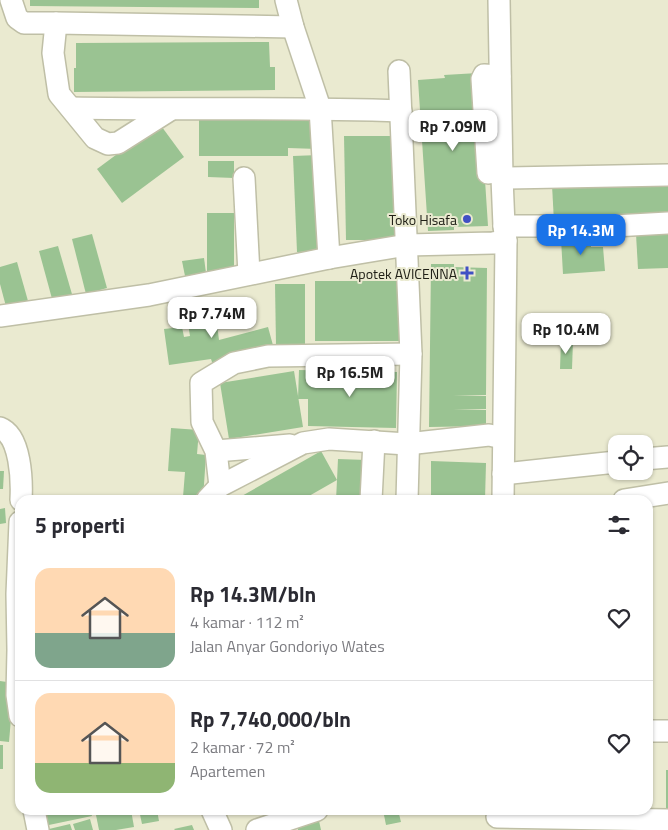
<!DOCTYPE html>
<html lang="id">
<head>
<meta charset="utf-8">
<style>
	:root { --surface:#fff; --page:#f7f7f7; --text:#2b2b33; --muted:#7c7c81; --line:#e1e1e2; --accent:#1a73e8 }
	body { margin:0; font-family:"Titillium Web",sans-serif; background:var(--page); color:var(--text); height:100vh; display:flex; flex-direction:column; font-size:19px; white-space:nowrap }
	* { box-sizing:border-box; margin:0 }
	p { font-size:16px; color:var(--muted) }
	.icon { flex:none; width:28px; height:28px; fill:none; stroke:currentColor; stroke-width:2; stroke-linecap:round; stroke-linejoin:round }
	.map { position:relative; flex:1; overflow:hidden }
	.side { position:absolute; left:15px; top:495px; width:638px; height:320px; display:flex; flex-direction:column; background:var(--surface); border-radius:15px; box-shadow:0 1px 4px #0004 }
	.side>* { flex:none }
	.tools { position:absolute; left:608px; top:435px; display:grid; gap:10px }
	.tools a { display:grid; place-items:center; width:45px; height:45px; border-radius:10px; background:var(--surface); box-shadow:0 1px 4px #0004; font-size:25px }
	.price { position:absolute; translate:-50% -42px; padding:0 11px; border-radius:10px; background:#fff; color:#222; font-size:16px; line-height:32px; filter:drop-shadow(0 1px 2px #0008) }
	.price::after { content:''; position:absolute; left:50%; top:30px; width:15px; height:11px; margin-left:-8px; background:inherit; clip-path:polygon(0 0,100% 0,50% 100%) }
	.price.active { background:var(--accent); color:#fff }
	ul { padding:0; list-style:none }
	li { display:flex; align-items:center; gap:15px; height:125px; padding:0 20px }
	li+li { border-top:1px solid var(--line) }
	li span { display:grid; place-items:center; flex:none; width:140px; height:100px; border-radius:15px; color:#555 }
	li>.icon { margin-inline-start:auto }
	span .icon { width:60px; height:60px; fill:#fffc; stroke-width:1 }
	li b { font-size:21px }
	h2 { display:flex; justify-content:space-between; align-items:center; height:60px; padding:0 20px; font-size:21px }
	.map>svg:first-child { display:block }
	.building { fill:#9ac392 }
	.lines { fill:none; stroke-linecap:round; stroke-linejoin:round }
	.minor-casing { stroke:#bfbfa6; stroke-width:24 }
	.minor { stroke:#fff; stroke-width:21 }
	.poi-dot { fill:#4050c4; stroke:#eaead0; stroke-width:2 }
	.labels { text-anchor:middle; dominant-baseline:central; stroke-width:4; stroke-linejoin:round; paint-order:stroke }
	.poi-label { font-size:14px; fill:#202017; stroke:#eaead0; text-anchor:end }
</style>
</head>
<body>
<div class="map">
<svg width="668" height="830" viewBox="0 0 668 830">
	<rect width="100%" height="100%" fill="#eaead0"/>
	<g class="building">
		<polygon points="30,0 259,0 259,8 30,6"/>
		<polygon points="269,42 270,67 275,67 275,90 74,92 74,68 76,68 76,43"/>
		<polygon points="478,73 488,226 454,227 454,230 428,231 418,80 445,78 444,75"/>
		<polygon points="199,116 318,117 318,149 288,148 288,156 199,156"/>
		<polygon points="159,123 184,157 122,203 97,169"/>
		<polygon points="344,136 394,136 395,240 346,240"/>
		<polygon points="319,155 323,251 297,252 293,156"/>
		<polygon points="208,161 234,161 234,178 208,177"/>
		<polygon points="668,180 668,216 554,222 552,185"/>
		<polygon points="207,213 234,213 234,273 207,272"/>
		<polygon points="668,232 668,268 638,269 636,234"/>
		<polygon points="92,234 107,288 86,294 72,239"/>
		<polygon points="591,237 591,247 603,247 605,271 563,274 561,239"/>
		<polygon points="58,246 74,301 54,306 39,251"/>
		<polygon points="204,258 206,273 185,276 182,261"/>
		<polygon points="17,262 30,308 8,314 0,284 0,267"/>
		<polygon points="431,264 454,264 454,267 487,268 486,395 453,396 486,396 486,409 453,409 486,410 486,426 429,427"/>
		<rect x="315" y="281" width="87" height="60"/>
		<polygon points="275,284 305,284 305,345 276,345"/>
		<polygon points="214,301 219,340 268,327 274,349 213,365 211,359 169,365 164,329 182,327 184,337 190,336 185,305"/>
		<polygon points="561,340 573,341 572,369 560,369"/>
		<polygon points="299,370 397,372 396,428 308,426 308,399 298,399"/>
		<polygon points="294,371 303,427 229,439 220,383"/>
		<polygon points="171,428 199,430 197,454 206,455 203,499 183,497 185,472 168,471"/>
		<polygon points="321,451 337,480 338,459 367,460 365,500 336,500 337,480 302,500 242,500 240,497"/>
		<polygon points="431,461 486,463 485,500 431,500"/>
		<polygon points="0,471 4,471 3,489 0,489"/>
		<polygon points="5,508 6,523 0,524 0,509"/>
		<polygon points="0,681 14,683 9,742 0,741"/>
		<rect x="0" y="745" width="3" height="24"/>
		<rect x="666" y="770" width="2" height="41"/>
		<polygon points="41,810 90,810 92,816 44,826"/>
		<polygon points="95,810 131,810 134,827 116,830 99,830"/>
		<polygon points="139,810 157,810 159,821 142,824"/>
		<polygon points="383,810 398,810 401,822 386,825"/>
		<polygon points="318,816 321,830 298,830 296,820"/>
		<polygon points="90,819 93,830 75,830 73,824"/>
		<polygon points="70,824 72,830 49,830 49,829"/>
		<polygon points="192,825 194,830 175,830 174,829"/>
	</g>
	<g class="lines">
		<defs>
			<g id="minor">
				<polyline points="11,0 17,18 24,23 56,23"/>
				<polyline points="286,0 293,27 320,108 329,258"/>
				<polyline points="499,0 502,178 504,226 506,241 503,500"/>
				<polyline points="399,71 411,354 407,500"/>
				<path d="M71 108C181 110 291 107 401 111"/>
				<polyline points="170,110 118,143 108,144 95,138 59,94 53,53 56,23 293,27"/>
				<polyline points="488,173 482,79 484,75 500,76"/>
				<polyline points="244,178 249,274"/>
				<polyline points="502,178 668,175"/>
				<polyline points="504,226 614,226 668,223"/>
				<polyline points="0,316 149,295 329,258 407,245 493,243 506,241"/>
				<path d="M0 428C21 436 22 481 21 500"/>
				<polyline points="216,451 290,445"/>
				<polyline points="644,459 668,457"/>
				<polyline points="503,474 616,462"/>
				<polyline points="220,486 216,451 202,422 201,383 234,363 268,356 411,354"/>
				<polyline points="207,500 220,486 303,443 329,439 407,444 489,435 503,438"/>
				<polyline points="371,500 374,441"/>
				<polyline points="624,500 668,493"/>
				<polyline points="20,522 17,594 18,650 17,695 20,716"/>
				<polyline points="648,731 668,731"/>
				<polyline points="34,810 38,830"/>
				<polyline points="212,810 221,830"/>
				<polyline points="497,817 668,820"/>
				<polyline points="257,830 317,810"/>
			</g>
		</defs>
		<use href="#minor" class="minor-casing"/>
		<use href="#minor" class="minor"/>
	</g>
	<g class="poi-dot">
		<circle cx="467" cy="219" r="5"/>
		<path d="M464.5 265.5h5v5h5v5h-5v5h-5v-5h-5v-5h5z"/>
	</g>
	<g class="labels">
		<g class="poi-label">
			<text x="457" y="219">Toko Hisafa</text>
			<text x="457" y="273">Apotek AVICENNA</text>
		</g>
	</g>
</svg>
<div class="tools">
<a><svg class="icon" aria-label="locate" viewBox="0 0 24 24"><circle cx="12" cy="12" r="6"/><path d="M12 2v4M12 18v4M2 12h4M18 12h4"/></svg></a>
</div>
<b class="price" style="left:453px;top:152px">Rp 7.09M</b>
<b class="price active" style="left:581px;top:256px">Rp 14.3M</b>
<b class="price" style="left:212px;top:339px">Rp 7.74M</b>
<b class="price" style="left:566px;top:355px">Rp 10.4M</b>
<b class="price" style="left:350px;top:398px">Rp 16.5M</b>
<section class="side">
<h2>5 properti<svg class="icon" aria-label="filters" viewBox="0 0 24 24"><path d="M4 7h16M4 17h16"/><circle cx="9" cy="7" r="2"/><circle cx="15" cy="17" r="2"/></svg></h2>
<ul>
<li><span style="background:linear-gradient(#ffd9b3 65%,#7fa58c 0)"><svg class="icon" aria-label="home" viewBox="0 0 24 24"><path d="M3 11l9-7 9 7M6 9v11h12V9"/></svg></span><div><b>Rp 14.3M/bln</b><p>4 kamar · 112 m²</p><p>Jalan Anyar Gondoriyo Wates</p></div><svg class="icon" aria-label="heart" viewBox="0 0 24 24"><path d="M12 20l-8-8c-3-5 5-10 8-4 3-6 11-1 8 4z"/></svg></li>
<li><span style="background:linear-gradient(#ffd9b3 70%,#8fb573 0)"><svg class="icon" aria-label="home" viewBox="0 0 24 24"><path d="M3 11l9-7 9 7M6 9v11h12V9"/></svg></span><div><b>Rp 7,740,000/bln</b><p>2 kamar · 72 m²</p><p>Apartemen</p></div><svg class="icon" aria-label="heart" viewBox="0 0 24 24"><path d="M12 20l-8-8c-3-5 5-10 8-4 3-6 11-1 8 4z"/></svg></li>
</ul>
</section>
</div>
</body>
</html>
